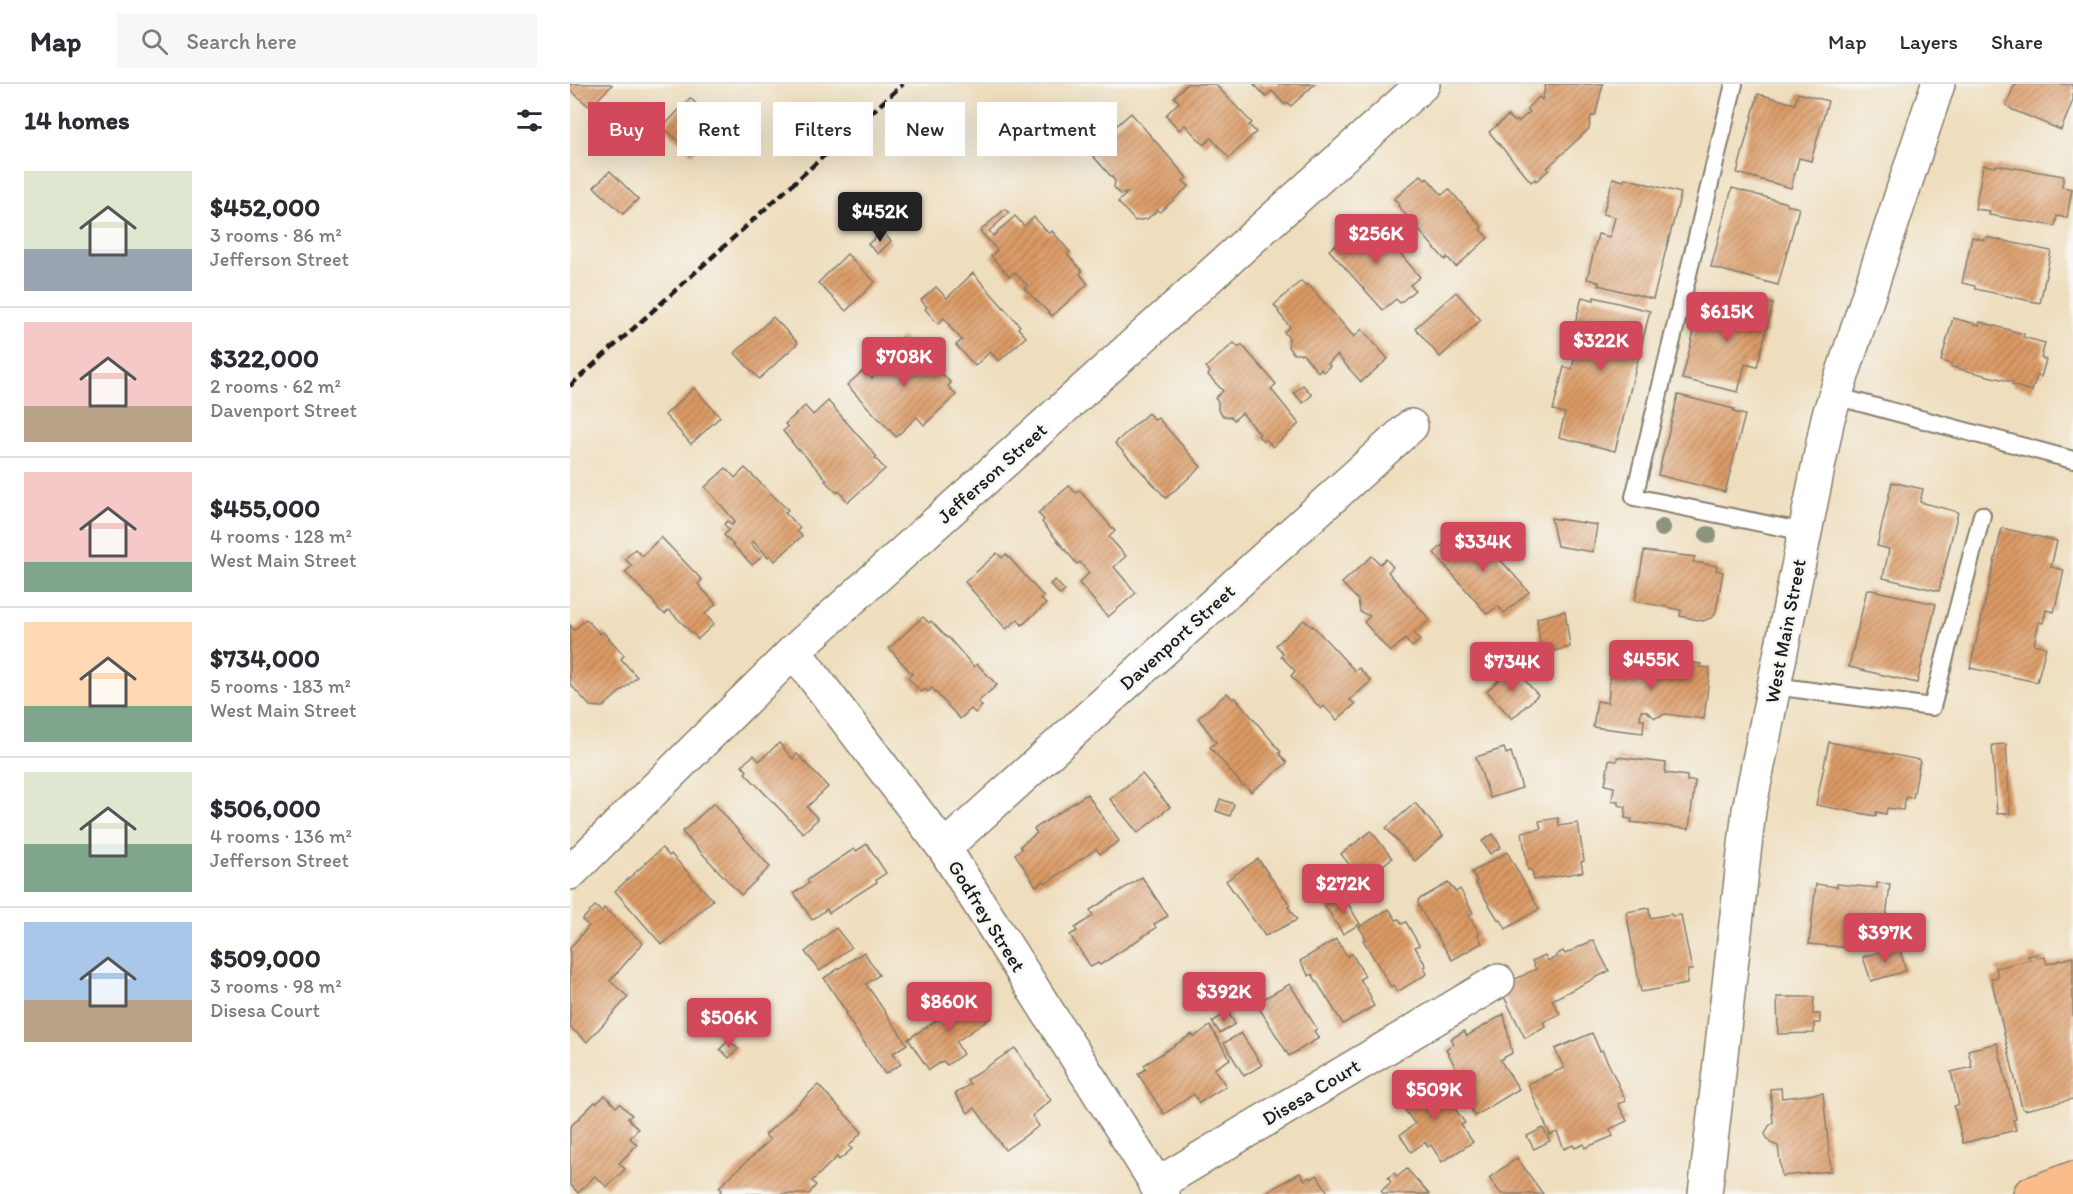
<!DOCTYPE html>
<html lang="en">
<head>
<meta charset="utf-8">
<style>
	:root { --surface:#fff; --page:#f7f7f7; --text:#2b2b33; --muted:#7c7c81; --line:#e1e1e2; --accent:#d1495b }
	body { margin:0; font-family:Itim,sans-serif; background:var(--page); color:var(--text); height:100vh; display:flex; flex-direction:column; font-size:22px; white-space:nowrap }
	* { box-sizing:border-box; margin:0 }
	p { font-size:20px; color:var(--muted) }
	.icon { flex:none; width:33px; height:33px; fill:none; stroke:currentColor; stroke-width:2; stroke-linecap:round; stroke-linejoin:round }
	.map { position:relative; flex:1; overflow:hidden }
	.side { display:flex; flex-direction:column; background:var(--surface); width:570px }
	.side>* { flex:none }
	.banner { position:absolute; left:18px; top:18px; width:570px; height:54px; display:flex; gap:12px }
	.price { position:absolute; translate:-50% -51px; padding:0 14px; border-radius:6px; background:var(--accent); color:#fff; font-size:20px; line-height:39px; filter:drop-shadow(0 2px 3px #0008) }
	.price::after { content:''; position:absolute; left:50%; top:36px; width:18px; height:14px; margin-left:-9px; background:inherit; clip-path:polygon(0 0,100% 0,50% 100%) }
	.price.active { background:#222; color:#fff }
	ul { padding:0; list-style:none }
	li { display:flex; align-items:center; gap:18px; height:150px; padding:0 24px }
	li+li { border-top:2px solid var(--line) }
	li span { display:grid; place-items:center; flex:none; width:168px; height:120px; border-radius:0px; color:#555 }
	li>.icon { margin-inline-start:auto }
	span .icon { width:72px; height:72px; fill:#fffc; stroke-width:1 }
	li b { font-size:26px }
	h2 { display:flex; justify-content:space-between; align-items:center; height:72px; padding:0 24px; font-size:26px }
	.chip { padding:0 21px; border-radius:0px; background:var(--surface); box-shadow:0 6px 24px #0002; font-size:21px; line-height:54px }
	.chip.active { background:var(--accent); color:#fff }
	header { display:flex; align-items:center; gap:36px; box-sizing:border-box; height:84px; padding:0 30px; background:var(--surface); border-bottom:2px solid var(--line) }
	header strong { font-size:28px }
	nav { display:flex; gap:33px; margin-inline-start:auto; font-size:21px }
	.search { width:420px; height:54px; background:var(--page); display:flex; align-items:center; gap:15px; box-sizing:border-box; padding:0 21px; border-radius:0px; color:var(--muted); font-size:22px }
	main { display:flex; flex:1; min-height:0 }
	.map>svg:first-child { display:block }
	.building { fill:url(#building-hatch) }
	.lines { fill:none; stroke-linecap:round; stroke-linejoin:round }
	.lane-casing { stroke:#867d6d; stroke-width:20 }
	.street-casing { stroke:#867d6d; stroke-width:36 }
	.primary-casing { stroke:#867d6d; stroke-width:36 }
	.lane { stroke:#fff; stroke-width:16 }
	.street { stroke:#fff; stroke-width:33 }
	.primary { stroke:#f9bc8a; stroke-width:33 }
	.rail { stroke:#1c1c1c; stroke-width:4.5; stroke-dasharray:9 4.5; stroke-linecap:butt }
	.tree { fill:#8d947c }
	.labels { text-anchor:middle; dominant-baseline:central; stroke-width:5; stroke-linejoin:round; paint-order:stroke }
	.street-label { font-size:20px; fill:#1c1c1c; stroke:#f6f6f2 }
</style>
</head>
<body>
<header>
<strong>Map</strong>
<div class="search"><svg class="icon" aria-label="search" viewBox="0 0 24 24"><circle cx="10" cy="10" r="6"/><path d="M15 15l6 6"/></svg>Search here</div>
<nav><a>Map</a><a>Layers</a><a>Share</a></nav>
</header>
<main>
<section class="side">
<h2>14 homes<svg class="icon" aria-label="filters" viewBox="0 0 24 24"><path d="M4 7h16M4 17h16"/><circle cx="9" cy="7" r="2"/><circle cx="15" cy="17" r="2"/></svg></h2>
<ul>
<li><span style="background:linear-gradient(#dfe7d0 65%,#9aa5b1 0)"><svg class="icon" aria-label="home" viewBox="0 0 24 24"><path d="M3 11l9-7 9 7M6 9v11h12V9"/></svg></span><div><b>$452,000</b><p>3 rooms · 86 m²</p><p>Jefferson Street</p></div></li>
<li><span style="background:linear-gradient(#f6c9c9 70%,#b9a48a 0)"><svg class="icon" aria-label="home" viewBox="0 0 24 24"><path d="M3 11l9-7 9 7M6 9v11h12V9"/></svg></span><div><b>$322,000</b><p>2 rooms · 62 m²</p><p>Davenport Street</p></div></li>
<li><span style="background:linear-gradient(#f6c9c9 75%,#7fa58c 0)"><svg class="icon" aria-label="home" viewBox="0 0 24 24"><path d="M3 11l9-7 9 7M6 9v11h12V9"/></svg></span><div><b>$455,000</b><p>4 rooms · 128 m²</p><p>West Main Street</p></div></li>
<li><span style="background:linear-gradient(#ffd9b3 70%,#7fa58c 0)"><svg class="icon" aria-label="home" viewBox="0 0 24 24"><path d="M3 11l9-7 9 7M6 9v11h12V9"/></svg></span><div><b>$734,000</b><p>5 rooms · 183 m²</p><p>West Main Street</p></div></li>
<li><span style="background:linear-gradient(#dfe7d0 60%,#7fa58c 0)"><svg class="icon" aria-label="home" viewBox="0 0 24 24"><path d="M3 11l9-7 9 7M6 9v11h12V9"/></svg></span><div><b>$506,000</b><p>4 rooms · 136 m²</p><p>Jefferson Street</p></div></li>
<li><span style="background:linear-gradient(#a9c7e8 65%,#b9a48a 0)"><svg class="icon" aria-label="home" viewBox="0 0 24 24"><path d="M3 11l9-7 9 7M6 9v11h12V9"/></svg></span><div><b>$509,000</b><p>3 rooms · 98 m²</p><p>Disesa Court</p></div></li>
</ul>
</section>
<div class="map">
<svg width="1503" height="1110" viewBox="0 0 1503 1110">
	<defs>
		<pattern id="building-hatch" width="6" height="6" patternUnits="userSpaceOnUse" patternTransform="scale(1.5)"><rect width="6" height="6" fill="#db9a65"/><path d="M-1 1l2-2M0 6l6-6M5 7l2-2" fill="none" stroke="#b17d52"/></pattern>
	</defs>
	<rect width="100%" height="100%" fill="#f6f6f2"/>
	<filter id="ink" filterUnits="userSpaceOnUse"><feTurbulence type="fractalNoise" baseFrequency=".0167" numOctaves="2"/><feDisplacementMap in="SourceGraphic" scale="12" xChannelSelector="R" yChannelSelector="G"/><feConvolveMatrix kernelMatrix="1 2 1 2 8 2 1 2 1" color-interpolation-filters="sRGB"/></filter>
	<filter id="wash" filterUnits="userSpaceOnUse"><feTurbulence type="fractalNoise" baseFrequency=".008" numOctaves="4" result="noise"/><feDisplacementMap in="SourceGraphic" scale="24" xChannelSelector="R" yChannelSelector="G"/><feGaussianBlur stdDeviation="1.35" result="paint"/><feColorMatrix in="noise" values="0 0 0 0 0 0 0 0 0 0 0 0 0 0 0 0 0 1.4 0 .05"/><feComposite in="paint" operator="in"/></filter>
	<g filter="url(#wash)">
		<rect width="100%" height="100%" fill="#efdebe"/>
		<g id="blocks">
			<g class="building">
				<polygon points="0,0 40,0 42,1 20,23 0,6"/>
				<polygon points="617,0 645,0 682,39 679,41 686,48 659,74 641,54 634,61 615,41 609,46 596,31 609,18 604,13"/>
				<polygon points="684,0 745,0 721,22 717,18 715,21 702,7 696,13"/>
				<polygon points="976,0 1033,0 1025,32 1021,32 1019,45 977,84 979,86 966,97 965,95 961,98 919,48 938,32 945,38 947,36 948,38 960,28 957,24 969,13 972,16"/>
				<polygon points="1445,0 1503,0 1503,16 1491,46 1443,26 1436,21"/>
				<polygon points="1228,9 1258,17 1241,77 1229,74 1221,104 1167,89 1188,10 1225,20"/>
				<polygon points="120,14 149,41 122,70 93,43"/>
				<polygon points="561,29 617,94 613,97 619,102 590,128 588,126 577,135 565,137 548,118 557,109 550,110 544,103 545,97 510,57 536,33 545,43"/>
				<polygon points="1413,81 1426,83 1427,81 1494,92 1492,103 1502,105 1497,134 1487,132 1485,142 1419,131 1420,127 1405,125"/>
				<polygon points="40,87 68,115 53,130 24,103"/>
				<polygon points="851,91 856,96 857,94 872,111 879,105 912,143 910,145 918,154 886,183 877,173 875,176 828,122 829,120 824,115"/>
				<polygon points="1043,94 1054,97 1055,94 1111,109 1083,215 1028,201 1029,198 1017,195 1028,150 1040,153 1045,133 1033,130"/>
				<polygon points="1162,104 1217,119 1217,121 1229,124 1208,201 1141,183"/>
				<polygon points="435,125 439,129 419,147 423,152 445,132 454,142 464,133 479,150 482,147 500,168 497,170 512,187 510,190 518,200 482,232 454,204 457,201 444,188 439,192 421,172 427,166 410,147"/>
				<polygon points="795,135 803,144 806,141 850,193 840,201 845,206 830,219 826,215 813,226 759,166"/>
				<polygon points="312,148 321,157 308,170 298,160"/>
				<polygon points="1402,153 1415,156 1416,153 1481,167 1470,219 1405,205 1405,202 1392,199"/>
				<polygon points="277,170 305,198 276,227 248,199"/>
				<polygon points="403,189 450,242 448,244 456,253 429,277 420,268 405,282 386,261 392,256 379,242 380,241 374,234 368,240 355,225 357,223 351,216 366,203 377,214"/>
				<polygon points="731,197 736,202 738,200 784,253 792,245 818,275 791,298 767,271 758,280 760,282 753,288 751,285 748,288 733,270 724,270 718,263 719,254 714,248 720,243 708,228 709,227 704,221"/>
				<polygon points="886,208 911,236 870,273 845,244"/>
				<polygon points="1012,213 1024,216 1024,213 1080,227 1045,367 989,353 995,329 983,326 994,283 1002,285 1005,272 1010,273 1016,252 1003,248"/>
				<polygon points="1174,213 1203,220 1187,283 1175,280 1168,308 1112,295 1132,216 1171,226"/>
				<polygon points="203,233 228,259 189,295 165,269"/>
				<polygon points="1383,234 1409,241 1410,238 1454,250 1453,253 1475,259 1471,274 1476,276 1471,293 1467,291 1462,307 1442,301 1443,298 1381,283 1381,280 1371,277"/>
				<polygon points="332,253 338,259 340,257 381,299 378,302 386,311 354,341 347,333 326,353 277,301 294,286 302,294 315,281 309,275"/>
				<polygon points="664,259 668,263 672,261 706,300 701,305 729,340 703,363 696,355 694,357 688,352 690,350 672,329 664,336 661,333 653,332 648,326 648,318 645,314 653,307 638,291 640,288 636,283"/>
				<polygon points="733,301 742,311 733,319 724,309"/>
				<polygon points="124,304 150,333 121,360 95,331"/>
				<polygon points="1108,311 1164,325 1163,328 1175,331 1155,408 1088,391"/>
				<polygon points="258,317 307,373 305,374 315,385 278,418 269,407 267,409 255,397 257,396 229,365 228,366 213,347 218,343 215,340 235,322 243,331"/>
				<polygon points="578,329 585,336 588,334 631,383 596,414 545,359"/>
				<polygon points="156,384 165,394 175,384 218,426 215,429 230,444 227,447 232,452 205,477 200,471 198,473 183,457 181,460 192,472 182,481 154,451 159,446 154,440 158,437 162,441 165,437 135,403"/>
				<polygon points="1322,398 1353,405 1350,418 1388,428 1369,507 1313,494 1319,465 1307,462"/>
				<polygon points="499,402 506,409 509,406 545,447 539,453 556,472 544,483 566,509 538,533 509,499 519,489 510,478 507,480 472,438 474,436 468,429"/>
				<polygon points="981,434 1027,441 1023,468 987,462"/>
				<polygon points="1432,444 1487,457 1481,483 1494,486 1484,528 1476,526 1473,539 1469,538 1464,560 1476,563 1467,598 1400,584"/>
				<polygon points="904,447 920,465 925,460 933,469 928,473 959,508 934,529 928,522 917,530 864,469 877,457 884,465"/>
				<polygon points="91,453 132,496 128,500 146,520 135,530 144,540 128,555 99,526 95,530 88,525 82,516 55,488 62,482 55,475 65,465 72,472"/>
				<polygon points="1074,467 1125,473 1123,478 1147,482 1146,486 1153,488 1146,527 1143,533 1133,537 1110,532 1111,526 1065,517"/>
				<polygon points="427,469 432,474 436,470 474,513 471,515 476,520 452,541 448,535 436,545 395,498"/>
				<polygon points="802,472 810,480 816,475 823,483 818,488 860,536 844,550 850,556 842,563 835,555 820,568 794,538 800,532 790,528 788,516 772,499"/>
				<polygon points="485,496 495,507 490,511 480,500"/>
				<polygon points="1297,505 1366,520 1347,599 1279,583"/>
				<polygon points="995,527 1000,563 971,570 967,534"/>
				<polygon points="353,533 359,539 361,537 377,554 378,553 404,583 407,580 427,601 408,618 412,622 405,629 401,625 390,635 362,604 358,608 355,605 351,608 338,594 342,590 319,564"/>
				<polygon points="16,535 30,550 33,548 54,571 51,575 67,593 33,623 20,622 0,600 0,541 4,546"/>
				<polygon points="734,536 742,543 743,542 785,587 789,584 801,597 780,616 785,620 767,636 754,622 751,625 721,592 725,587 711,572 713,569 706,561"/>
				<polygon points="1042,565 1068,568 1068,572 1131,580 1130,583 1140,584 1134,635 1095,630 1085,634 1076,627 1071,627 1070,636 1074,636 1073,649 1023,643 1027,617 1038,619"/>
				<polygon points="943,583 968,611 942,635 917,607"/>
				<polygon points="657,609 663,615 665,613 711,668 709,669 717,679 681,708 675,701 673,702 640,663 646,658 628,634"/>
				<polygon points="1259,658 1350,676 1343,714 1336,713 1333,726 1317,724 1316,730 1306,728 1306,732 1246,721"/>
				<polygon points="209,659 223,675 227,670 258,703 237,723 248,735 233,749 175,689 177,687 172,681 184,671 189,677"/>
				<polygon points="1436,660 1440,729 1427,730 1422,661"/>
				<polygon points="934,664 936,670 941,668 952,704 920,714 906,673"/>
				<polygon points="1047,673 1096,679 1095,689 1117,692 1117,697 1125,697 1119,745 1061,738 1062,735 1055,734 1056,723 1048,721 1048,717 1042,717 1044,703 1035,701 1039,676 1047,677"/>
				<polygon points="572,690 600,723 568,749 540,715"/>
				<polygon points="517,710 549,757 530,770 526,765 476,799 474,797 466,802 445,770 452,765 450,762 467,749 464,745"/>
				<polygon points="650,715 664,720 660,732 646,727"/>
				<polygon points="144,719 200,783 171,811 112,748"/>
				<polygon points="845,719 873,752 845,777 816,744"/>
				<polygon points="988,734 989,742 1008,739 1014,777 1011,778 1013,788 964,796 962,786 958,786 952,748 971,745 969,737"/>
				<polygon points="801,747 822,774 792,797 771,770"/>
				<polygon points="923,750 931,763 920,770 912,757"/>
				<polygon points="297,760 316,789 306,796 307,798 259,829 257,825 242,836 224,809 239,799 237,796 284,765 286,767"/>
				<polygon points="92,764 99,772 101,770 143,816 92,861 45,807"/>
				<polygon points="937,768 969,825 936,845 931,836 929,837 905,798 907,797 902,788"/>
				<polygon points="688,775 720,821 718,823 727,836 695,852 656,797"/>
				<polygon points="572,793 598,832 584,840 586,844 530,881 528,879 521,883 500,851 507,847 505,844 523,832 520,826"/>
				<polygon points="878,799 886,808 890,805 903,829 899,831 909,849 908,851 912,859 882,876 849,823 848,816"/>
				<polygon points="1307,799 1320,800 1313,859 1308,858 1308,862 1292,861 1292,865 1239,860 1246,800 1267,803 1267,800 1307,804"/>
				<polygon points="773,811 790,840 773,850 755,822"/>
				<polygon points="25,822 32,828 34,824 73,859 40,897 58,913 17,958 0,943 0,864 19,842 12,836"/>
				<polygon points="1079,824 1080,834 1101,830 1102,832 1111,831 1122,886 1118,886 1117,900 1071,908 1056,828"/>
				<polygon points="819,825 826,836 829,835 832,840 836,838 849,861 845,863 856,882 854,883 857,890 827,908 824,901 821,903 793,856 796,854 789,843"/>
				<polygon points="266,844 281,863 250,887 235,868"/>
				<polygon points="766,855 777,872 782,870 795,892 790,895 801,913 800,915 804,922 773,940 742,890 739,892 730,877"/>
				<polygon points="1023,856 1039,887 982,916 990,930 973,938 976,943 955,954 929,903 966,885 962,877 975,871 978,877 987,873 986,871 993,867 995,870"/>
				<polygon points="1329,862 1336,887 1301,897 1293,873"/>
				<polygon points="294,868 309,891 296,900 337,960 323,969 331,980 315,990 275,930 277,929 254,894"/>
				<polygon points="1467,870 1468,874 1475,873 1477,880 1503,873 1503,1015 1455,1026 1452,1024 1421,894 1428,893 1426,884 1460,876 1458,872"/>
				<polygon points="720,900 747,945 744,947 749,954 719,972 686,919"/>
				<polygon points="408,911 422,933 386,958 393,970 377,981 373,977 359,986 338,955 398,916 398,918"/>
				<polygon points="1207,913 1244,913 1243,930 1250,930 1250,939 1244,939 1244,949 1208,950"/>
				<polygon points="658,928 665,940 650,949 642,938"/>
				<polygon points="934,930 942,969 930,976 949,1005 905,1032 896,1017 901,1014 876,965 884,960 881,955 894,947 897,952"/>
				<polygon points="640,942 660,975 644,985 656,1002 629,1019 624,1010 594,1030 568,990 576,985 574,981 622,950 624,953"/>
				<polygon points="671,949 692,981 674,992 654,959"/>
				<polygon points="1022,949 1030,967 1032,966 1056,1017 1048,1020 1057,1037 1040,1045 1043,1052 1015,1064 1014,1060 1005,1064 1003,1061 994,1065 987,1048 980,1051 958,1000 994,984 985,965"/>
				<polygon points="159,956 168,965 159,974 150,965"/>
				<polygon points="1427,959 1446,1035 1443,1036 1446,1046 1393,1059 1384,1022 1389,1021 1381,988 1402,983 1398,966"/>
				<polygon points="445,964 481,1016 462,1032 469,1042 435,1066 405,1024 398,1029 385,1010 400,1000 397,996"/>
				<polygon points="861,994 864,999 867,998 895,1039 891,1041 903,1058 872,1078 861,1061 858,1063 855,1058 841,1068 830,1051 845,1040 831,1021 834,1019 831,1013"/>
				<polygon points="248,1001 292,1048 279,1062 282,1065 269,1076 267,1073 242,1097 246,1101 239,1110 148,1110 152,1106 149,1103 200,1056 195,1051"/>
				<polygon points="1211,1004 1212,1014 1253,1009 1261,1087 1212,1092 1208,1062 1200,1059 1195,1050 1199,1042 1203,1039 1200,1005"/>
				<polygon points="35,1011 46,1023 50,1020 62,1031 58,1034 68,1045 60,1054 67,1061 49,1079 55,1085 37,1103 25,1092 8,1109 0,1100 0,1043 25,1018 27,1019"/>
				<polygon points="973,1044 980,1057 964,1065 957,1052"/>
				<polygon points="947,1074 973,1110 931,1110 919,1094"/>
				<polygon points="837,1085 859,1110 814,1110 811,1107 821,1098 818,1094 824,1089 827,1093"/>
				<polygon points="730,1089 735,1096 739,1093 741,1095 747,1091 759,1110 693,1110"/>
			</g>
		</g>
	</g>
	<g filter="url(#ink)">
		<use href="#blocks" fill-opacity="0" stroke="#867d6d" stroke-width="1.5"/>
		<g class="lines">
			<defs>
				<g id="lane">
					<polyline points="1164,0 1064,413 1235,448"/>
					<polyline points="1265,312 1503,376"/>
					<polyline points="1204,602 1362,623 1412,431"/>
				</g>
				<g id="street">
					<polyline points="224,567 374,764 593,1110"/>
					<polyline points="374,764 841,342"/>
					<polyline points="0,789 224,567 853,0"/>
					<polyline points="586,1101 928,897"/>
					<polyline points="1135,1110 1179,726 1258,334 1368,0"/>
				</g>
				<polyline id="primary" points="1460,1110 1503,1094"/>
			</defs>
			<use href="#lane" class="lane-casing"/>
			<use href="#street" class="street-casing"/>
			<use href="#primary" class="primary-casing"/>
			<use href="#lane" class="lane"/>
			<use href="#street" class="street"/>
			<use href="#primary" class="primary"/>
			<polyline class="rail" points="0,302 333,0"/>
		</g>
		<g class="tree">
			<circle cx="1092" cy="444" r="9"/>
			<circle cx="1138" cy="451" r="9"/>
		</g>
	</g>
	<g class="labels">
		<g class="street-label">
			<text transform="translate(422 389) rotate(-42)">Jefferson Street</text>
			<text transform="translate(1215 547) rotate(-79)">West Main Street</text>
			<text transform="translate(607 553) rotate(-42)">Davenport Street</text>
			<text transform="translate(417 832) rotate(58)">Godfrey Street</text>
			<text transform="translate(741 1008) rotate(-31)">Disesa Court</text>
		</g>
	</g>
</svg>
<b class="price active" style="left:310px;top:159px">$452K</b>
<b class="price" style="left:806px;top:181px">$256K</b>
<b class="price" style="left:1157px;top:259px">$615K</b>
<b class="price" style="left:1031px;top:288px">$322K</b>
<b class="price" style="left:334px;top:304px">$708K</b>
<b class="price" style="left:913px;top:489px">$334K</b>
<b class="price" style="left:1081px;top:607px">$455K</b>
<b class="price" style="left:942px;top:609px">$734K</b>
<b class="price" style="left:773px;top:831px">$272K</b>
<b class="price" style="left:1315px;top:880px">$397K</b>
<b class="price" style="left:654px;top:939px">$392K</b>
<b class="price" style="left:379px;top:949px">$860K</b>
<b class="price" style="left:159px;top:965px">$506K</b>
<b class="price" style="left:864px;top:1037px">$509K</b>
<div class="banner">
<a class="chip active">Buy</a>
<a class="chip">Rent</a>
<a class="chip">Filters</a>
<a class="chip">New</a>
<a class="chip">Apartment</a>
</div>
</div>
</main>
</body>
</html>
